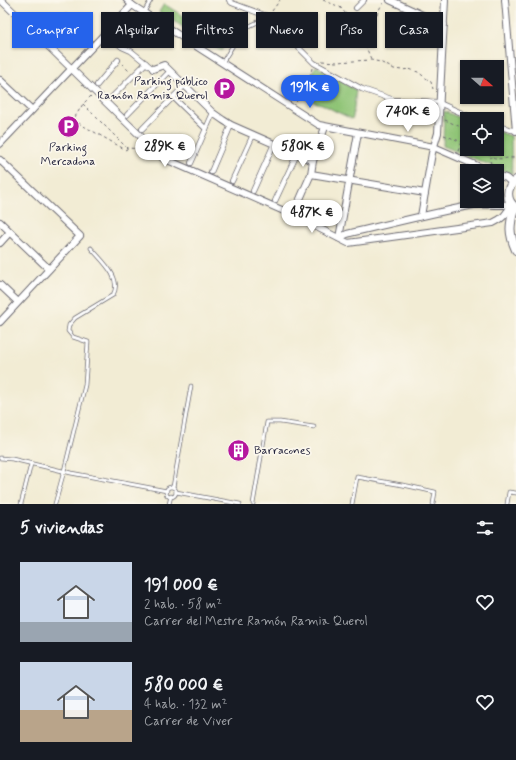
<!DOCTYPE html>
<html lang="es">
<head>
<meta charset="utf-8">
<style>
	:root { --surface:#171b24; --page:#20242c; --text:#f1f3f6; --muted:#9ea1a6; --accent:#2563eb }
	body { margin:0; font-family:Mynerve,sans-serif; background:var(--page); color:var(--text); height:100vh; display:flex; flex-direction:column; font-size:15px; white-space:nowrap }
	* { box-sizing:border-box; margin:0 }
	p { font-size:13px; color:var(--muted) }
	.icon { flex:none; width:22px; height:22px; fill:none; stroke:currentColor; stroke-width:2; stroke-linecap:round; stroke-linejoin:round }
	.map { position:relative; height:504px; overflow:hidden }
	.sheet { display:flex; flex-direction:column; background:var(--surface); flex:1 }
	.sheet>* { flex:none }
	.top-card { position:absolute; left:12px; top:12px; width:492px; height:36px; display:flex; gap:8px }
	.needle { width:26px; rotate:111deg }
	.controls { position:absolute; left:460px; top:60px; display:grid; gap:8px }
	.controls a { display:grid; place-items:center; width:44px; height:44px; border-radius:0px; background:var(--surface); box-shadow:0 1px 3px #0004; font-size:20px }
	.price { position:absolute; translate:-50% -34px; padding:0 9px; border-radius:14px; background:#fff; color:#222; font-size:13px; line-height:26px; filter:drop-shadow(0 1px 2px #0008) }
	.price::after { content:''; position:absolute; left:50%; top:24px; width:12px; height:9px; margin-left:-6px; background:inherit; clip-path:polygon(0 0,100% 0,50% 100%) }
	.price.current { background:var(--accent); color:#fff }
	ul { padding:0; list-style:none }
	li { display:flex; align-items:center; gap:12px; height:100px; padding:0 20px }
	li span { display:grid; place-items:center; flex:none; width:112px; height:80px; border-radius:0px; color:#555 }
	li>.icon { margin-inline-start:auto }
	span .icon { width:48px; height:48px; fill:#fffc; stroke-width:1 }
	li b { font-size:17px }
	h2 { display:flex; justify-content:space-between; align-items:center; height:48px; padding:0 20px; font-size:17px }
	.chip { padding:0 14px; border-radius:0px; background:var(--surface); box-shadow:0 1px 3px #0004; font-size:14px; line-height:36px }
	.chip.current { background:var(--accent); color:#fff }
	.map>svg:first-child { display:block }
	.green { fill:#8fc476; stroke:#587358 }
	.lines { fill:none; stroke-linecap:round; stroke-linejoin:round }
	.service-casing { stroke:#6b6971; stroke-width:4.5 }
	.pedestrian-casing { stroke:#6b6971; stroke-width:6 }
	.minor-casing { stroke:#6b6971; stroke-width:8 }
	.tertiary-casing { stroke:#6b6971; stroke-width:10 }
	.path { stroke:#6b6971; stroke-width:1; stroke-dasharray:3 3; stroke-linecap:butt }
	.service { stroke:#fff; stroke-width:3 }
	.pedestrian { stroke:#fff; stroke-width:4.5 }
	.minor { stroke:#fff; stroke-width:6 }
	.tertiary { stroke:#fff; stroke-width:8 }
	.labels { text-anchor:middle; dominant-baseline:central; stroke-width:3.5; stroke-linejoin:round; paint-order:stroke }
	.poi-label { font-size:12px; fill:#22223b; stroke:#fbf7ec; text-anchor:end }
</style>
</head>
<body>
<div class="map">
<svg width="516" height="504" viewBox="0 0 516 504">
	<rect width="100%" height="100%" fill="#fbf7ec"/>
	<filter id="ink" filterUnits="userSpaceOnUse"><feTurbulence type="fractalNoise" baseFrequency=".025" numOctaves="2"/><feDisplacementMap in="SourceGraphic" scale="8" xChannelSelector="R" yChannelSelector="G"/><feConvolveMatrix kernelMatrix="1 2 1 2 8 2 1 2 1" color-interpolation-filters="sRGB"/></filter>
	<filter id="wash" filterUnits="userSpaceOnUse"><feTurbulence type="fractalNoise" baseFrequency=".012" numOctaves="4" result="noise"/><feDisplacementMap in="SourceGraphic" scale="16" xChannelSelector="R" yChannelSelector="G"/><feGaussianBlur stdDeviation="0.9" result="paint"/><feColorMatrix in="noise" values="0 0 0 0 0 0 0 0 0 0 0 0 0 0 0 0 0 1.4 0 .05"/><feComposite in="paint" operator="in"/></filter>
	<g filter="url(#wash)">
		<rect width="100%" height="100%" fill="#f2ecd4"/>
		<g class="green">
			<polygon points="164,4 226,43 221,51 159,12"/>
			<polygon points="66,12 89,23 83,36 60,26"/>
			<path d="M316 66 345 82V84L356 90 353 117 352 119 335 111 322 104 317 103 303 97 304 95C313 90 312 78 314 69Z"/>
			<polygon points="444,111 467,121 467,149 497,149 497,131 511,136 512,174 443,146"/>
		</g>
	</g>
	<g filter="url(#ink)">
		<g class="lines">
			<defs>
				<g id="service">
					<polyline points="144,12 151,0"/>
					<polyline points="155,35 162,24"/>
					<polyline points="222,63 235,42 239,31 260,21 263,14"/>
					<polyline points="304,139 319,144"/>
					<polyline points="0,458 12,459 71,473 167,491"/>
					<polyline points="173,487 191,386"/>
					<circle cx="171" cy="492" r="5"/>
					<polyline points="176,492 240,504"/>
					<polyline points="21,504 31,464"/>
					<path d="M55 504 64 471 85 385 88 342 73 337 68 331 69 325 75 318 113 295C123 278 101 260 91 248"/>
					<polyline points="169,504 171,496"/>
					<polyline points="253,504 267,422 280,422 314,427"/>
					<polyline points="352,504 357,477 408,486 435,492 433,504"/>
					<polyline points="507,504 509,492 516,493"/>
				</g>
				<g id="pedestrian">
					<polyline points="229,0 232,3 283,22 290,28 298,47 314,63 362,89 394,100 437,102 475,119"/>
					<polyline points="356,8 364,0"/>
					<polyline points="108,35 122,47 131,51 153,69"/>
					<polyline points="97,85 118,60"/>
					<polyline points="173,97 206,129"/>
					<polyline points="111,98 146,63"/>
					<polyline points="127,115 170,71"/>
					<polyline points="497,126 512,130 516,130"/>
					<polyline points="142,129 185,85"/>
					<polyline points="191,163 213,113"/>
					<polyline points="211,172 231,125"/>
					<polyline points="232,181 253,135"/>
					<polyline points="253,191 274,144"/>
					<polyline points="275,201 297,154"/>
				</g>
				<g id="minor">
					<path d="M1 0 163 158 293 215 348 243 493 223C504 218 506 214 512 204"/>
					<polyline points="127,0 132,5 319,125 434,147 489,171"/>
					<polyline points="390,0 444,25"/>
					<polyline points="505,0 516,131"/>
					<polyline points="153,69 164,65 213,113 223,120 231,125 313,161"/>
					<polyline points="0,80 32,110"/>
					<polyline points="0,144 132,5"/>
					<polyline points="0,160 80,236 0,322"/>
					<polyline points="311,174 425,193"/>
					<polyline points="497,175 506,178 512,183"/>
					<polyline points="293,215 311,174 313,161 325,127"/>
					<polyline points="421,216 432,153 438,133 445,0"/>
					<polyline points="0,222 49,269"/>
					<path d="M339 238 347 234C389 224 432 213 474 205 487 203 499 207 511 204"/>
					<polyline points="339,238 358,133"/>
					<polyline points="0,243 10,232"/>
					<polyline points="0,285 18,302"/>
				</g>
				<g id="tertiary">
					<path d="M516 180C506 187 505 200 516 208"/>
					<path d="M514 207C510 225 508 232 516 250"/>
				</g>
			</defs>
			<use href="#service" class="service-casing"/>
			<use href="#pedestrian" class="pedestrian-casing"/>
			<use href="#minor" class="minor-casing"/>
			<use href="#tertiary" class="tertiary-casing"/>
			<g class="path">
				<polyline points="323,0 340,7 351,20 352,32 357,39 366,47 371,59"/>
				<polyline points="272,11 280,0"/>
				<polyline points="358,38 375,18 382,4 384,3"/>
				<polyline points="132,44 146,30"/>
				<polyline points="322,61 336,62 371,60 380,62 394,69 402,70 409,69 418,72 431,82 433,89"/>
				<polyline points="122,64 130,72"/>
				<polyline points="91,96 83,104 73,120 126,150 127,148"/>
				<polyline points="296,102 307,90 312,68"/>
				<polyline points="83,104 127,148 144,149"/>
				<polyline points="445,120 463,128"/>
				<polyline points="467,125 465,124 463,128 467,134"/>
				<polyline points="444,135 462,142"/>
				<path d="M486 149 485 150C488 152 490 156 493 157 499 161 507 157 514 158"/>
				<polyline points="458,151 462,142 467,139"/>
				<polyline points="491,164 490,160 491,157"/>
			</g>
			<use href="#service" class="service"/>
			<use href="#pedestrian" class="pedestrian"/>
			<use href="#minor" class="minor"/>
			<use href="#tertiary" class="tertiary"/>
		</g>
	</g>
	<defs>
		<symbol id="parking-disc" viewBox="-11 -11 22 22"><circle r="9.5" fill="#b5179e" stroke="#fbf7ec"/><path d="M-3.5-5.5H1a3.5 3.5 0 0 1 0 7H-1V5.5H-3.5ZM-1-3.4V-.6H.8a1.4 1.4 0 0 0 0-2.8Z" fill="#fff"/></symbol>
		<symbol id="building-disc" viewBox="-11 -11 22 22"><circle r="9.5" fill="#b5179e" stroke="#fbf7ec"/><path d="M-4-6H4V6H1V3H-1V6H-4ZM-2.5-4.3h1.7v1.8h-1.7ZM.8-4.3h1.7v1.8H.8ZM-2.5-1h1.7V.8h-1.7ZM.8-1h1.7V.8H.8Z" fill="#fff"/></symbol>
	</defs>
	<g fill-rule="evenodd">
		<use href="#parking-disc" x="212" y="76" width="25" height="25"/>
		<use href="#parking-disc" x="56" y="114" width="25" height="25"/>
		<use href="#building-disc" x="226" y="438" width="25" height="25"/>
	</g>
	<g class="labels">
		<g class="poi-label">
			<text x="208" y="82">Parking público<tspan x="208" dy="14">Ramón Ramia Querol</tspan></text>
			<text x="68" y="148" text-anchor="middle">Parking<tspan x="68" dy="14">Mercadona</tspan></text>
			<text x="254" y="451" text-anchor="start">Barracones</text>
		</g>
	</g>
</svg>
<div class="controls">
<a><svg class="needle" viewBox="-14 -14 28 28"><path d="M0-13l5 13h-10z" fill="#e53935"/><path d="M0 13l5-13h-10z" fill="#9ea1a6"/></svg></a>
<a><svg class="icon" aria-label="locate" viewBox="0 0 24 24"><circle cx="12" cy="12" r="6"/><path d="M12 2v4M12 18v4M2 12h4M18 12h4"/></svg></a>
<a><svg class="icon" aria-label="layers" viewBox="0 0 24 24"><path d="M12 4l9 5-9 5-9-5zM3 14l9 5 9-5"/></svg></a>
</div>
<b class="price current" style="left:310px;top:109px">191K €</b>
<b class="price" style="left:408px;top:133px">740K €</b>
<b class="price" style="left:165px;top:168px">289K €</b>
<b class="price" style="left:303px;top:168px">580K €</b>
<b class="price" style="left:312px;top:234px">487K €</b>
<div class="top-card">
<a class="chip current">Comprar</a>
<a class="chip">Alquilar</a>
<a class="chip">Filtros</a>
<a class="chip">Nuevo</a>
<a class="chip">Piso</a>
<a class="chip">Casa</a>
</div>
</div>
<section class="sheet">
<h2>5 viviendas<svg class="icon" aria-label="filters" viewBox="0 0 24 24"><path d="M4 7h16M4 17h16"/><circle cx="9" cy="7" r="2"/><circle cx="15" cy="17" r="2"/></svg></h2>
<ul>
<li><span style="background:linear-gradient(#c9d6e8 75%,#9aa5b1 0)"><svg class="icon" aria-label="home" viewBox="0 0 24 24"><path d="M3 11l9-7 9 7M6 9v11h12V9"/></svg></span><div><b>191 000 €</b><p>2 hab. · 58 m²</p><p>Carrer del Mestre Ramón Ramia Querol</p></div><svg class="icon" aria-label="heart" viewBox="0 0 24 24"><path d="M12 20l-8-8c-3-5 5-10 8-4 3-6 11-1 8 4z"/></svg></li>
<li><span style="background:linear-gradient(#c9d6e8 60%,#b9a48a 0)"><svg class="icon" aria-label="home" viewBox="0 0 24 24"><path d="M3 11l9-7 9 7M6 9v11h12V9"/></svg></span><div><b>580 000 €</b><p>4 hab. · 132 m²</p><p>Carrer de Viver</p></div><svg class="icon" aria-label="heart" viewBox="0 0 24 24"><path d="M12 20l-8-8c-3-5 5-10 8-4 3-6 11-1 8 4z"/></svg></li>
</ul>
</section>
</body>
</html>
